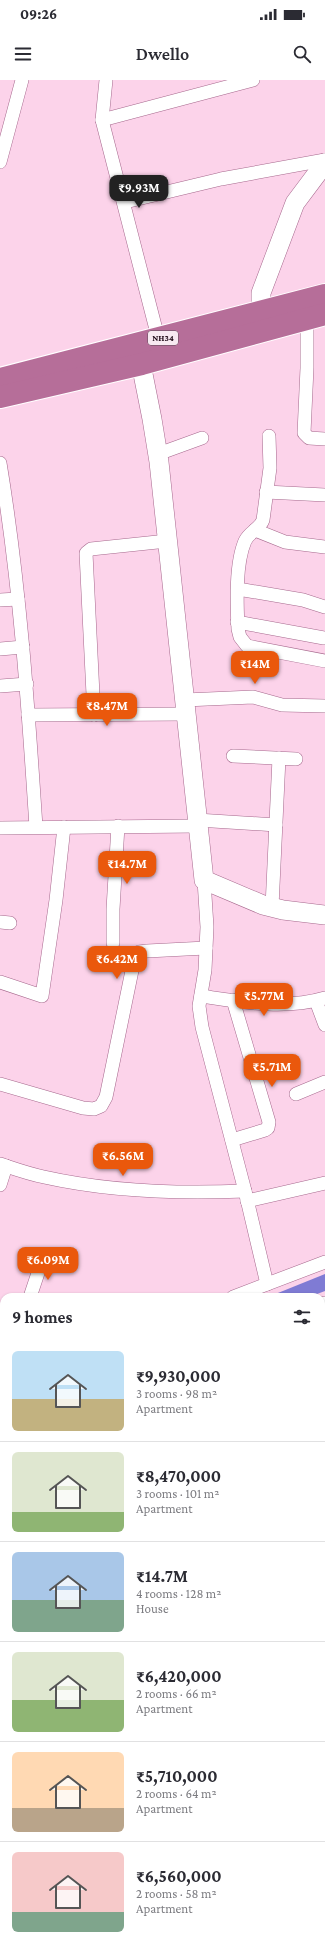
<!DOCTYPE html>
<html lang="en">
<head>
<meta charset="utf-8">
<style>
	:root { --surface:#fff; --page:#f7f7f7; --text:#2b2b33; --muted:#7c7c81; --line:#e1e1e2; --accent:#ea580c }
	body { margin:0; font-family:"Crimson Pro",serif; background:var(--page); color:var(--text); height:100vh; display:flex; flex-direction:column; font-size:15px; white-space:nowrap }
	* { box-sizing:border-box; margin:0 }
	p { font-size:13px; color:var(--muted) }
	.icon { flex:none; width:22px; height:22px; fill:none; stroke:currentColor; stroke-width:2; stroke-linecap:round; stroke-linejoin:round }
	.map { position:relative; flex:1; overflow:hidden }
	.panel { position:absolute; left:0px; top:1213px; width:325px; height:656px; display:flex; flex-direction:column; background:var(--surface); border-radius:12px 12px 0 0; box-shadow:0 1px 3px #0004 }
	.panel>* { flex:none }
	.price { position:absolute; translate:-50% -34px; padding:0 9px; border-radius:8px; background:var(--accent); color:#fff; font-size:13px; line-height:26px; filter:drop-shadow(0 1px 2px #0008) }
	.price::after { content:''; position:absolute; left:50%; top:24px; width:12px; height:9px; margin-left:-6px; background:inherit; clip-path:polygon(0 0,100% 0,50% 100%) }
	.price.selected { background:#222; color:#fff }
	ul { padding:0; list-style:none }
	li { display:flex; align-items:center; gap:12px; height:100px; padding:0 12px }
	li+li { border-top:1px solid var(--line) }
	li span { display:grid; place-items:center; flex:none; width:112px; height:80px; border-radius:6px; color:#555 }
	li>.icon { margin-inline-start:auto }
	span .icon { width:48px; height:48px; fill:#fffc; stroke-width:1 }
	li b { font-size:17px }
	h2 { display:flex; justify-content:space-between; align-items:center; height:48px; padding:0 12px; font-size:17px }
	.status { display:flex; justify-content:space-between; align-items:center; height:28px; padding:0 20px; background:var(--surface); direction:ltr }
	.status svg { height:11px; fill:currentColor }
	header { display:flex; justify-content:space-between; align-items:center; height:52px; padding:0 12px; background:var(--surface); font-size:18px; font-weight:600 }
	.map>svg:first-child { display:block }
	.water { fill:#7f7bd4 }
	.lines { fill:none; stroke-linecap:round; stroke-linejoin:round }
	.street-casing { stroke:#a6688d; stroke-width:14 }
	.secondary-casing { stroke:#a6688d; stroke-width:20 }
	.highway-casing { stroke:#fff; stroke-width:24 }
	.street { stroke:#fff; stroke-width:13 }
	.secondary { stroke:#fff; stroke-width:19 }
	.highway { stroke:#b66e99; stroke-width:22 }
	.labels { text-anchor:middle; dominant-baseline:central; stroke-width:3.5; stroke-linejoin:round; paint-order:stroke }
	.shield { fill:#f7e9f1; stroke:#5b4854; stroke-width:1 }
	.shield-label { font-size:9px; font-weight:bold; fill:#180310 }
</style>
</head>
<body>
<div class="status"><b>09:26</b><svg viewBox="0 0 49 12"><path d="M0 12V9h3v3zM5 12V6h3v6zM10 12V3h3v9zM15 12V0h3v12zM26 1h20v11H26zM47 4h2v5h-2z"/></svg></div>
<header><svg class="icon" aria-label="menu" viewBox="0 0 24 24"><path d="M4 6h16M4 12h16M4 18h16"/></svg>Dwello<svg class="icon" aria-label="search" viewBox="0 0 24 24"><circle cx="10" cy="10" r="6"/><path d="M15 15l6 6"/></svg></header>
<div class="map">
<svg width="325" height="1869" viewBox="0 0 325 1869">
	<rect width="100%" height="100%" fill="#fcd3ea"/>
	<polygon class="water" points="325,1194 325,1211 309,1217 268,1217"/>
	<g class="lines">
		<defs>
			<g id="street">
				<polyline points="106,0 102,40 160,265"/>
				<polyline points="102,40 253,0"/>
				<polyline points="0,82 22,0"/>
				<polyline points="125,122 221,99 325,80"/>
				<polyline points="307,238 307,288 304,353 309,358 325,359"/>
				<path d="M269 356 270 388 263 440C260 449 249 452 245 461 235 484 237 525 238 549L240 557 247 566 325 581"/>
				<polyline points="158,374 202,358"/>
				<path d="M0 383C20 504 28 625 36 747"/>
				<polyline points="266,412 325,415"/>
				<polyline points="255,450 285,462 325,467"/>
				<polyline points="238,509 303,520 325,527"/>
				<polyline points="0,520 18,519"/>
				<polyline points="237,542 324,558"/>
				<polyline points="0,569 23,567"/>
				<polyline points="0,606 27,604"/>
				<polyline points="185,620 253,617 282,625 325,626"/>
				<polyline points="28,635 186,634"/>
				<polyline points="94,635 86,473 91,469 167,461"/>
				<polyline points="233,676 296,679"/>
				<polyline points="197,740 276,745"/>
				<polyline points="0,748 197,746"/>
				<polyline points="204,800 207,847 205,890 199,926 202,947 245,1111 267,1204"/>
				<polyline points="272,827 279,678"/>
				<polyline points="0,842 10,843"/>
				<polyline points="113,863 113,829 118,746"/>
				<polyline points="0,902 42,916 56,820 64,747"/>
				<path d="M201 916C242 922 284 930 325 918"/>
				<polyline points="316,921 325,945"/>
				<polyline points="0,1004 83,1028 94,1029 101,1026 106,1017 135,876 139,872 147,871 206,868"/>
				<polyline points="296,1014 325,1002"/>
				<polyline points="232,1060 265,1050 268,1048 269,1042 233,920"/>
				<path d="M0 1084C15 1089 29 1094 44 1097 111 1112 177 1114 245 1111"/>
				<polyline points="0,1105 6,1086"/>
				<polyline points="247,1121 325,1103"/>
				<polyline points="30,1217 43,1178"/>
				<polyline points="233,1217 325,1182"/>
				<polyline points="321,1257 325,1264"/>
				<polyline points="0,1299 4,1288"/>
				<polyline points="0,1321 4,1319"/>
				<polyline points="321,1374 325,1374"/>
				<polyline points="0,1390 4,1391"/>
				<polyline points="321,1455 325,1456"/>
				<polyline points="0,1475 4,1476"/>
				<polyline points="321,1497 325,1499"/>
				<polyline points="321,1521 325,1516"/>
				<polyline points="321,1533 325,1534"/>
				<polyline points="321,1582 323,1575"/>
				<polyline points="0,1592 4,1593"/>
				<polyline points="0,1690 4,1679"/>
				<polyline points="321,1817 325,1818"/>
				<polyline points="5,1865 17,1869"/>
				<polyline points="242,1865 252,1869"/>
				<polyline points="116,1869 117,1865"/>
				<polyline points="210,1869 211,1865"/>
				<polyline points="325,1869 325,1868"/>
			</g>
			<g id="secondary">
				<polyline points="263,245 261,232 261,213 295,123 325,83"/>
				<polyline points="138,269 152,339 159,382 204,800 263,825 283,830 325,835"/>
				<polyline points="321,1227 325,1226"/>
				<polyline points="0,1372 4,1370"/>
			</g>
			<g id="highway">
				<polyline points="0,299 325,215"/>
				<polyline points="0,317 142,284 325,234"/>
			</g>
		</defs>
		<use href="#street" class="street-casing"/>
		<use href="#secondary" class="secondary-casing"/>
		<use href="#highway" class="highway-casing"/>
		<use href="#street" class="street"/>
		<use href="#secondary" class="secondary"/>
		<use href="#highway" class="highway"/>
	</g>
	<g class="labels">
		<rect class="shield" x="148" y="251" width="30" height="14" rx="3"/>
		<g class="shield-label">
			<text x="163" y="258">NH34</text>
		</g>
	</g>
</svg>
<b class="price selected" style="left:139px;top:129px">₹9.93M</b>
<b class="price" style="left:255px;top:605px">₹14M</b>
<b class="price" style="left:107px;top:647px">₹8.47M</b>
<b class="price" style="left:127px;top:805px">₹14.7M</b>
<b class="price" style="left:117px;top:900px">₹6.42M</b>
<b class="price" style="left:264px;top:937px">₹5.77M</b>
<b class="price" style="left:272px;top:1008px">₹5.71M</b>
<b class="price" style="left:123px;top:1097px">₹6.56M</b>
<b class="price" style="left:48px;top:1201px">₹6.09M</b>
<section class="panel">
<h2>9 homes<svg class="icon" aria-label="filters" viewBox="0 0 24 24"><path d="M4 7h16M4 17h16"/><circle cx="9" cy="7" r="2"/><circle cx="15" cy="17" r="2"/></svg></h2>
<ul>
<li><span style="background:linear-gradient(#bfe0f5 60%,#c2b280 0)"><svg class="icon" aria-label="home" viewBox="0 0 24 24"><path d="M3 11l9-7 9 7M6 9v11h12V9"/></svg></span><div><b>₹9,930,000</b><p>3 rooms · 98 m²</p><p>Apartment</p></div></li>
<li><span style="background:linear-gradient(#dfe7d0 75%,#8fb573 0)"><svg class="icon" aria-label="home" viewBox="0 0 24 24"><path d="M3 11l9-7 9 7M6 9v11h12V9"/></svg></span><div><b>₹8,470,000</b><p>3 rooms · 101 m²</p><p>Apartment</p></div></li>
<li><span style="background:linear-gradient(#a9c7e8 60%,#7fa58c 0)"><svg class="icon" aria-label="home" viewBox="0 0 24 24"><path d="M3 11l9-7 9 7M6 9v11h12V9"/></svg></span><div><b>₹14.7M</b><p>4 rooms · 128 m²</p><p>House</p></div></li>
<li><span style="background:linear-gradient(#dfe7d0 60%,#8fb573 0)"><svg class="icon" aria-label="home" viewBox="0 0 24 24"><path d="M3 11l9-7 9 7M6 9v11h12V9"/></svg></span><div><b>₹6,420,000</b><p>2 rooms · 66 m²</p><p>Apartment</p></div></li>
<li><span style="background:linear-gradient(#ffd9b3 70%,#b9a48a 0)"><svg class="icon" aria-label="home" viewBox="0 0 24 24"><path d="M3 11l9-7 9 7M6 9v11h12V9"/></svg></span><div><b>₹5,710,000</b><p>2 rooms · 64 m²</p><p>Apartment</p></div></li>
<li><span style="background:linear-gradient(#f6c9c9 75%,#7fa58c 0)"><svg class="icon" aria-label="home" viewBox="0 0 24 24"><path d="M3 11l9-7 9 7M6 9v11h12V9"/></svg></span><div><b>₹6,560,000</b><p>2 rooms · 58 m²</p><p>Apartment</p></div></li>
</ul>
</section>
</div>
</body>
</html>
